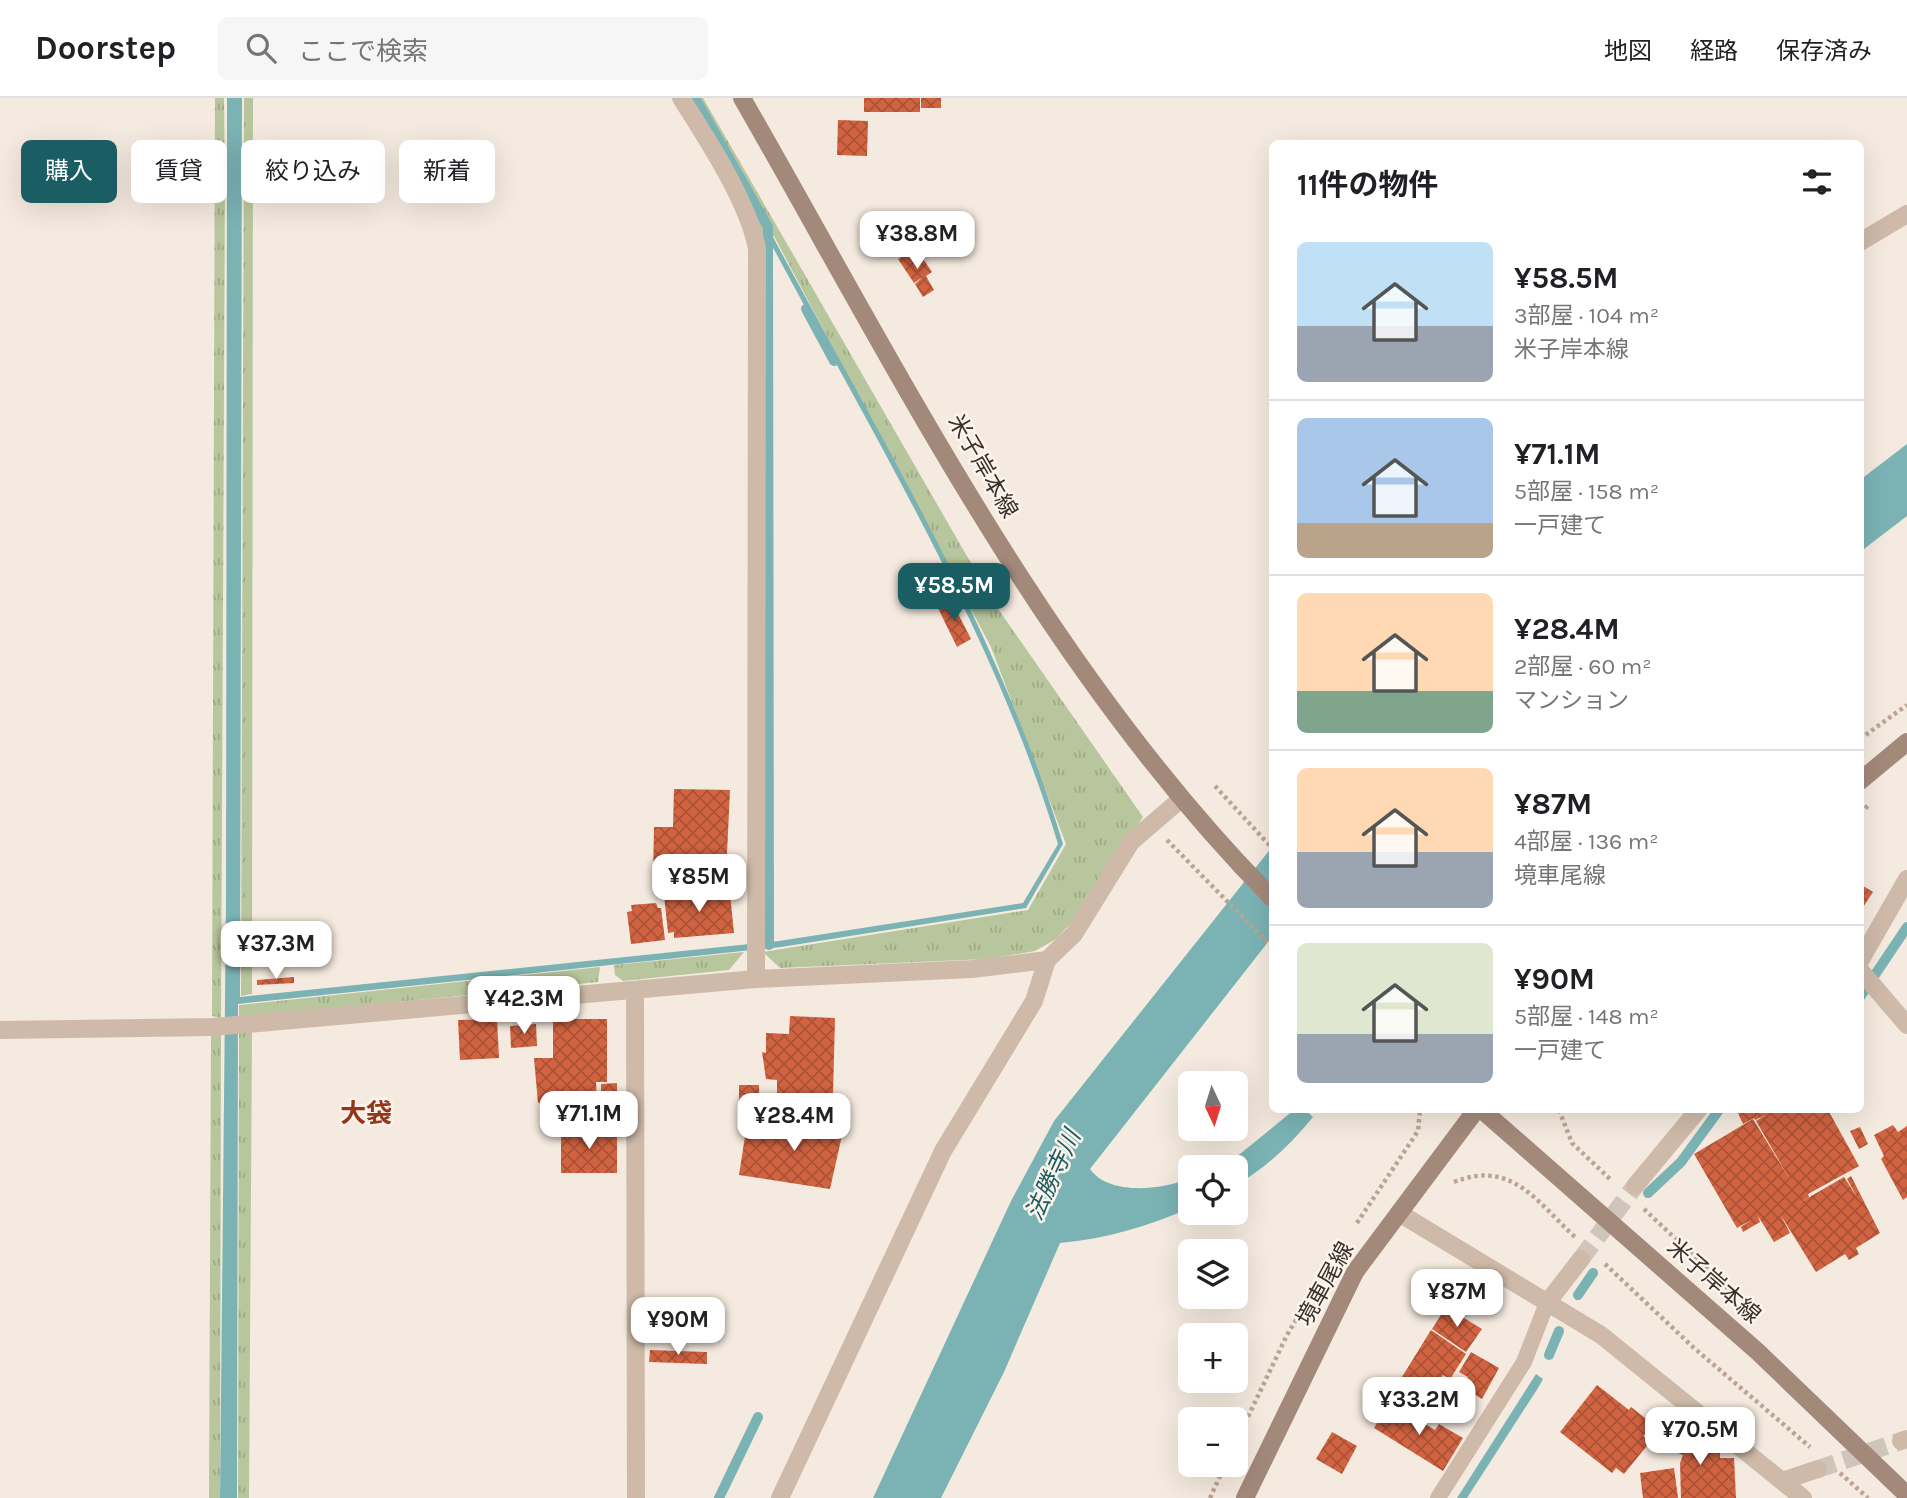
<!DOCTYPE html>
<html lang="ja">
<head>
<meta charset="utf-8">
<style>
	:root { --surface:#fff; --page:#f6f6f6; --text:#202124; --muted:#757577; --line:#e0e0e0; --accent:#1a5d62 }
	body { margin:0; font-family:Karla,"Noto Sans JP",sans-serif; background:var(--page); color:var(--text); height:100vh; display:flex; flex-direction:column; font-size:26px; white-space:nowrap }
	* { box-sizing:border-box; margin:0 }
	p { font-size:23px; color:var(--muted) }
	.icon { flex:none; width:38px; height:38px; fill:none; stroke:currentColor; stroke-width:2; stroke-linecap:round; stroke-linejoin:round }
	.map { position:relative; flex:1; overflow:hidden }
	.sheet { position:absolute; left:1269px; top:42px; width:595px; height:973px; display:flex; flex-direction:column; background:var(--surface); border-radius:10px; box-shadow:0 7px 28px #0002 }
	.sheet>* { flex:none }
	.banner { position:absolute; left:21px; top:42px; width:665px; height:63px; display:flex; gap:14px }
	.needle { width:46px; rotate:176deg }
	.fabs { position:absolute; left:1178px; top:973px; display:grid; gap:14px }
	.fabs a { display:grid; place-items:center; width:70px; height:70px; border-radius:10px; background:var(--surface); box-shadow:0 7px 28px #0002; font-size:35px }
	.price { position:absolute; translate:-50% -60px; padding:0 16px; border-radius:14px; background:#fff; color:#222; font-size:23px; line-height:46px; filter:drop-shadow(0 2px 4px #0008) }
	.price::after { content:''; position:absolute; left:50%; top:42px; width:21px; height:16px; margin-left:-10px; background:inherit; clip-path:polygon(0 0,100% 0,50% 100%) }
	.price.selected { background:var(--accent); color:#fff }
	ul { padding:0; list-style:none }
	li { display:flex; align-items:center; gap:21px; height:175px; padding:0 28px }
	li+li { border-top:2px solid var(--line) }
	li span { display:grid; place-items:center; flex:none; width:196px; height:140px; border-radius:10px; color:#555 }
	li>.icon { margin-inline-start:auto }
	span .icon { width:84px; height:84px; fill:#fffc; stroke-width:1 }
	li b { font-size:30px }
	h2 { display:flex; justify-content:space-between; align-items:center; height:84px; padding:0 28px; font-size:30px }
	.chip { padding:0 24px; border-radius:10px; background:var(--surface); box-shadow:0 7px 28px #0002; font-size:24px; line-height:63px }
	.chip.selected { background:var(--accent); color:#fff }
	header { display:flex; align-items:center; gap:42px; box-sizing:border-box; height:98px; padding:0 35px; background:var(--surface); border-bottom:2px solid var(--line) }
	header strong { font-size:33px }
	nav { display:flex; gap:38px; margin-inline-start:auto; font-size:24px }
	.search { width:490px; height:63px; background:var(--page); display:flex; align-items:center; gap:18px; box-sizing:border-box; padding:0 24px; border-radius:10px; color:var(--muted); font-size:26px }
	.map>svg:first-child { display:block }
	.grass { fill:url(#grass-tufts) }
	.water { fill:#7bb3b5 }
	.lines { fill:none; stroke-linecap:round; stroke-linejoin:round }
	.stream { stroke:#7bb3b5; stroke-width:10 }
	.building { fill:url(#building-cross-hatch) }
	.minor-tunnel { stroke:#d0c5bb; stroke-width:18; stroke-dasharray:18 9; stroke-linecap:butt }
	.path { stroke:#bba493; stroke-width:4.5; stroke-dasharray:3.5 3.5; stroke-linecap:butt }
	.service { stroke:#cfbaa9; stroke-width:16 }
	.minor { stroke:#cfbaa9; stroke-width:18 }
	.secondary { stroke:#a3897a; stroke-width:18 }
	.labels { text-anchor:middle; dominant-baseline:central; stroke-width:5; stroke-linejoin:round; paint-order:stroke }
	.street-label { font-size:23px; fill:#3b2f29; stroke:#fcf4ec }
	.water-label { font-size:24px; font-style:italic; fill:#1a5d62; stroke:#fcf4ec }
	.quarter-label { font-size:26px; font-weight:bold; fill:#93361a; stroke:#fcf4ec }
</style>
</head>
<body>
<header>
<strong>Doorstep</strong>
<div class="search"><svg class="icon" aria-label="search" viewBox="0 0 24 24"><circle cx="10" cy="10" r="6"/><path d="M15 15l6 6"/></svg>ここで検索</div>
<nav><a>地図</a><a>経路</a><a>保存済み</a></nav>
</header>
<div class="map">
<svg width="1907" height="1400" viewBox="0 0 1907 1400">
	<defs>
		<pattern id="grass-tufts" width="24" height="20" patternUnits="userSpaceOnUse" patternTransform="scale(1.75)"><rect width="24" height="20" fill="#b8c69d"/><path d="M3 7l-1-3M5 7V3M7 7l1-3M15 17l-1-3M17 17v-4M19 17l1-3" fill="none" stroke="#9faa87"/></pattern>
		<pattern id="building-cross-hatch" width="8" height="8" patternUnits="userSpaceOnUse" patternTransform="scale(1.75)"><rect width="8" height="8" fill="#d16341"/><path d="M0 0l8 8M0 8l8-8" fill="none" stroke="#ab5236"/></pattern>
	</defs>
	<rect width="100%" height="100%" fill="#f5eadf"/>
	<g class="grass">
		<polygon points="215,0 224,0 225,81 221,920 212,918"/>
		<polygon points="244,0 253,0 252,896 241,898"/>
		<polygon points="688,0 703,0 994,505 1143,719 1070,826 1056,841 1035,853 987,861 780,870 763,854 1028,812 1066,746 991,549 774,138 767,142 767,146 762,145"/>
		<polygon points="744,854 729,872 623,883 615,877 614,867"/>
		<polygon points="600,869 598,884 239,920 239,907"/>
		<polygon points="252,934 249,1400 238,1400 239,935"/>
		<polygon points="221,936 220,1400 209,1400 211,937"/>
	</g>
	<g class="water">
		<path d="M227 0H242L240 899 779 843 1023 805 1058 746C993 532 873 338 769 142L773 139C878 336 998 531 1063 746L1026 810 781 849 238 906 237 1400H220L226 804Z"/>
		<polygon points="1907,346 1907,418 1860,454 1860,382"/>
		<path d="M1272 749V839L1090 1071C1109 1098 1163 1092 1190 1080V1110C1149 1128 1105 1141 1060 1145L1004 1274 941 1400H873L1011 1103 1054 1023Z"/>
		<path d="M1294 1012H1305L1313 1019C1292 1045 1265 1071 1236 1087V1069H1215L1235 1060Z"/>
		<polygon points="1536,1276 1543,1281 1538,1290 1467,1400 1457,1400"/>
	</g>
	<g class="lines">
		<g class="stream">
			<polyline points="695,0 768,129 769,847"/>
			<polyline points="806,211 834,263"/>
			<polyline points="1860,899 1907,829"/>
			<polyline points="1648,1095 1681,1064 1719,1012"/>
			<polyline points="1578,1197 1593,1175"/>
			<polyline points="1549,1257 1559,1233"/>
			<polyline points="719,1400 758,1319"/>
		</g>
	</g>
	<g class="building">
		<rect x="864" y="0" width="56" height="14"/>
		<rect x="921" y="0" width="20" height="10"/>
		<polygon points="838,22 868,23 867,58 837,57"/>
		<polygon points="916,150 932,174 926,178 934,192 923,199 915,186 923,179 914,185 898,161"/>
		<polygon points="951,502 971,541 957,549 937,508"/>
		<polygon points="674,691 730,692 727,756 732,756 731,783 659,784 659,778 653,778 654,729 673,729"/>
		<polygon points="1860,786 1873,794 1860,814"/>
		<polygon points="726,790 726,795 670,802 730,796 734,835 674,840 674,834 668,835 664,797"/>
		<polygon points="656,805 658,810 661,810 665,842 631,846 627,814 632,813 631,807"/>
		<polygon points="294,879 294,885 257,887 257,882"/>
		<polygon points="790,918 835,920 833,996 837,996 837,1021 790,1020 791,997 777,997 777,982 766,981 762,954 766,955 766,935 789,936"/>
		<polygon points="497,921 499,960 460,962 458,922"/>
		<polygon points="553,921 607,921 607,984 596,984 597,1004 538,1005 534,960 553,960"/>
		<polygon points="536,926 537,948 511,950 510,928"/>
		<polygon points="617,985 617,1005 601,1005 601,986"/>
		<polygon points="739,987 759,987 760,1023 739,1024"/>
		<polygon points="1745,1012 1828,1012 1859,1068 1808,1096 1809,1099 1794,1108 1844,1079 1857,1099 1847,1081 1851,1078 1880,1135 1856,1150 1859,1156 1849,1162 1845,1156 1816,1174 1780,1116 1790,1135 1774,1144 1758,1118 1760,1124 1743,1134 1741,1129 1751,1122 1737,1130 1694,1056 1753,1021 1792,1085 1756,1023 1766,1017 1755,1022 1754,1020 1743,1026 1738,1015"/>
		<polygon points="779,1022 845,1024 830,1091 739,1077 746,1032 777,1037"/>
		<polygon points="1893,1027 1898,1034 1907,1028 1907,1099 1903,1102 1881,1061 1884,1058 1874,1037"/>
		<polygon points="1860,1029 1868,1046 1859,1051 1850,1033"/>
		<rect x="561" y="1031" width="56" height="44"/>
		<polygon points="1446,1209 1482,1231 1466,1254 1432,1231"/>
		<polygon points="1431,1232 1466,1256 1450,1281 1443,1277 1416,1318 1389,1300"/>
		<polygon points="650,1252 707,1254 707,1266 649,1264"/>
		<polygon points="1471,1254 1499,1270 1482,1301 1463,1289 1468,1279 1459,1274"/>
		<polygon points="1597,1287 1629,1312 1631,1309 1649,1323 1646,1326 1651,1330 1643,1338 1650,1344 1624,1376 1616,1370 1612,1375 1560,1334"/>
		<polygon points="1390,1305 1435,1332 1439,1326 1463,1340 1443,1373 1374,1330"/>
		<polygon points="1672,1319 1694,1328 1683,1354 1720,1353 1720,1360 1734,1360 1736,1400 1681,1400 1680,1365 1683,1357 1661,1348"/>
		<polygon points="1332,1334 1357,1348 1342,1376 1316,1361"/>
		<polygon points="1674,1370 1678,1400 1643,1400 1640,1375"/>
	</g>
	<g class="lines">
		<g class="minor-tunnel">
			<polyline points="1581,1161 1635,1088"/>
			<polyline points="1818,1371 1901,1343"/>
		</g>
		<g class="path">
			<polyline points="1860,641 1907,607"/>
			<polyline points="1215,688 1272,750"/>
			<polyline points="1860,715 1870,706"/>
			<polyline points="1167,742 1272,849"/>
			<polyline points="1559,1012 1572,1045 1611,1082"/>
			<path d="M1454 1084C1512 1061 1537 1104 1575 1139"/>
			<polyline points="1644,1111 1734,1196"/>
			<polyline points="1357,1125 1418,1033 1420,1012"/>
			<polyline points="1605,1166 1694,1250 1810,1349"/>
			<polyline points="1236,1344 1287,1237 1325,1173"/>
			<polyline points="1840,1375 1868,1400"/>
			<polyline points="1210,1400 1225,1367"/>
		</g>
		<polyline class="service" points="1438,1400 1524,1264 1547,1205"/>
		<g class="minor">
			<path d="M681 0C706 39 749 105 757 151L756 881"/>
			<polyline points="1860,144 1907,116"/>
			<polyline points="1860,863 1907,781"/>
			<polyline points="1860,872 1907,927"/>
			<polyline points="635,894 636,1400"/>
			<polyline points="0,932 213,929 756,881 972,871 1047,862"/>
			<polyline points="1635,1088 1698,1012"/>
			<polyline points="1399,1115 1601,1237 1803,1400"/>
			<polyline points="1547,1205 1581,1161"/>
			<polyline points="1901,1343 1907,1341"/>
			<polyline points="1782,1383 1818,1371"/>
			<polyline points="780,1400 943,1053 1034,903 1047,862 1074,836 1131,744 1181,701"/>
		</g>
		<g class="secondary">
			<path d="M742 0C901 277 1046 571 1272 800"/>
			<polyline points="1860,683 1907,644"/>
			<polyline points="1482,1012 1758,1254 1907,1397"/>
			<polyline points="1245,1400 1355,1174 1476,1012"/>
		</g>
	</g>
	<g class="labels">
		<g class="street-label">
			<text transform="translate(983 368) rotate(60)">米子岸本線</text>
			<text transform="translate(1714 1183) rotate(41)">米子岸本線</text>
			<text transform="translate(1325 1186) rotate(-61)">境車尾線</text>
		</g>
		<g class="water-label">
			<text transform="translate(1053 1077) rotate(-65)">法勝寺川</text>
		</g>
		<g class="quarter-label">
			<text x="366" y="1015">大袋</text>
		</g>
	</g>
</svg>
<div class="fabs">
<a><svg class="needle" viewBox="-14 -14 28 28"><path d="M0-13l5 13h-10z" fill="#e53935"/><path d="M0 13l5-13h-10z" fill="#757577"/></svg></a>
<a><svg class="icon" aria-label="locate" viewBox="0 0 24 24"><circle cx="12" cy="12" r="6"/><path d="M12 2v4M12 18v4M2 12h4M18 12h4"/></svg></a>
<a><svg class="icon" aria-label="layers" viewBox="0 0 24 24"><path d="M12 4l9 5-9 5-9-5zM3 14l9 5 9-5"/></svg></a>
<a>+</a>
<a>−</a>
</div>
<b class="price" style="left:917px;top:173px">¥38.8M</b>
<b class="price selected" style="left:954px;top:525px">¥58.5M</b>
<b class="price" style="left:699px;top:816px">¥85M</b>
<b class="price" style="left:276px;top:883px">¥37.3M</b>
<b class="price" style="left:524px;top:938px">¥42.3M</b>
<b class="price" style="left:589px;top:1053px">¥71.1M</b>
<b class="price" style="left:794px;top:1055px">¥28.4M</b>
<b class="price" style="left:1457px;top:1231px">¥87M</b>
<b class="price" style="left:678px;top:1259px">¥90M</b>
<b class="price" style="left:1419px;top:1339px">¥33.2M</b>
<b class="price" style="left:1700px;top:1369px">¥70.5M</b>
<div class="banner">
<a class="chip selected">購入</a>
<a class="chip">賃貸</a>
<a class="chip">絞り込み</a>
<a class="chip">新着</a>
</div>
<section class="sheet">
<h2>11件の物件<svg class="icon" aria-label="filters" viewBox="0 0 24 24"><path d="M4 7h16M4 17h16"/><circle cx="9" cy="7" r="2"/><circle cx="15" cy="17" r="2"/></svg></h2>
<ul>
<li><span style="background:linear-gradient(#bfe0f5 60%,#9aa5b1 0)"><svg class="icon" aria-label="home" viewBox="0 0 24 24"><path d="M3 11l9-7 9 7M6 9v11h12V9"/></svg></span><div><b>¥58.5M</b><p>3部屋 · 104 m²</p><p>米子岸本線</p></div></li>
<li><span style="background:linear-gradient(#a9c7e8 75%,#b9a48a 0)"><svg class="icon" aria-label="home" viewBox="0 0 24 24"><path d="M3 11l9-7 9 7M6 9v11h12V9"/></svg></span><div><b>¥71.1M</b><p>5部屋 · 158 m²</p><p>一戸建て</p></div></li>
<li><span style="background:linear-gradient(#ffd9b3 70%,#7fa58c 0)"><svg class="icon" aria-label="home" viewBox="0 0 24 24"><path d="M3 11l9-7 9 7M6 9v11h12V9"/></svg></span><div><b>¥28.4M</b><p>2部屋 · 60 m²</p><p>マンション</p></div></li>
<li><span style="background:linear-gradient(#ffd9b3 60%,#9aa5b1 0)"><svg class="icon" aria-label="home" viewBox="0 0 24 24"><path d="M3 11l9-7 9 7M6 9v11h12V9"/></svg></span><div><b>¥87M</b><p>4部屋 · 136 m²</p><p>境車尾線</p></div></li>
<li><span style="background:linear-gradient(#dfe7d0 65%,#9aa5b1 0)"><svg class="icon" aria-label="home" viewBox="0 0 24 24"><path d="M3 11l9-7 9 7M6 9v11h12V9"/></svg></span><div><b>¥90M</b><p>5部屋 · 148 m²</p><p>一戸建て</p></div></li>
</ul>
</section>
</div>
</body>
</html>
